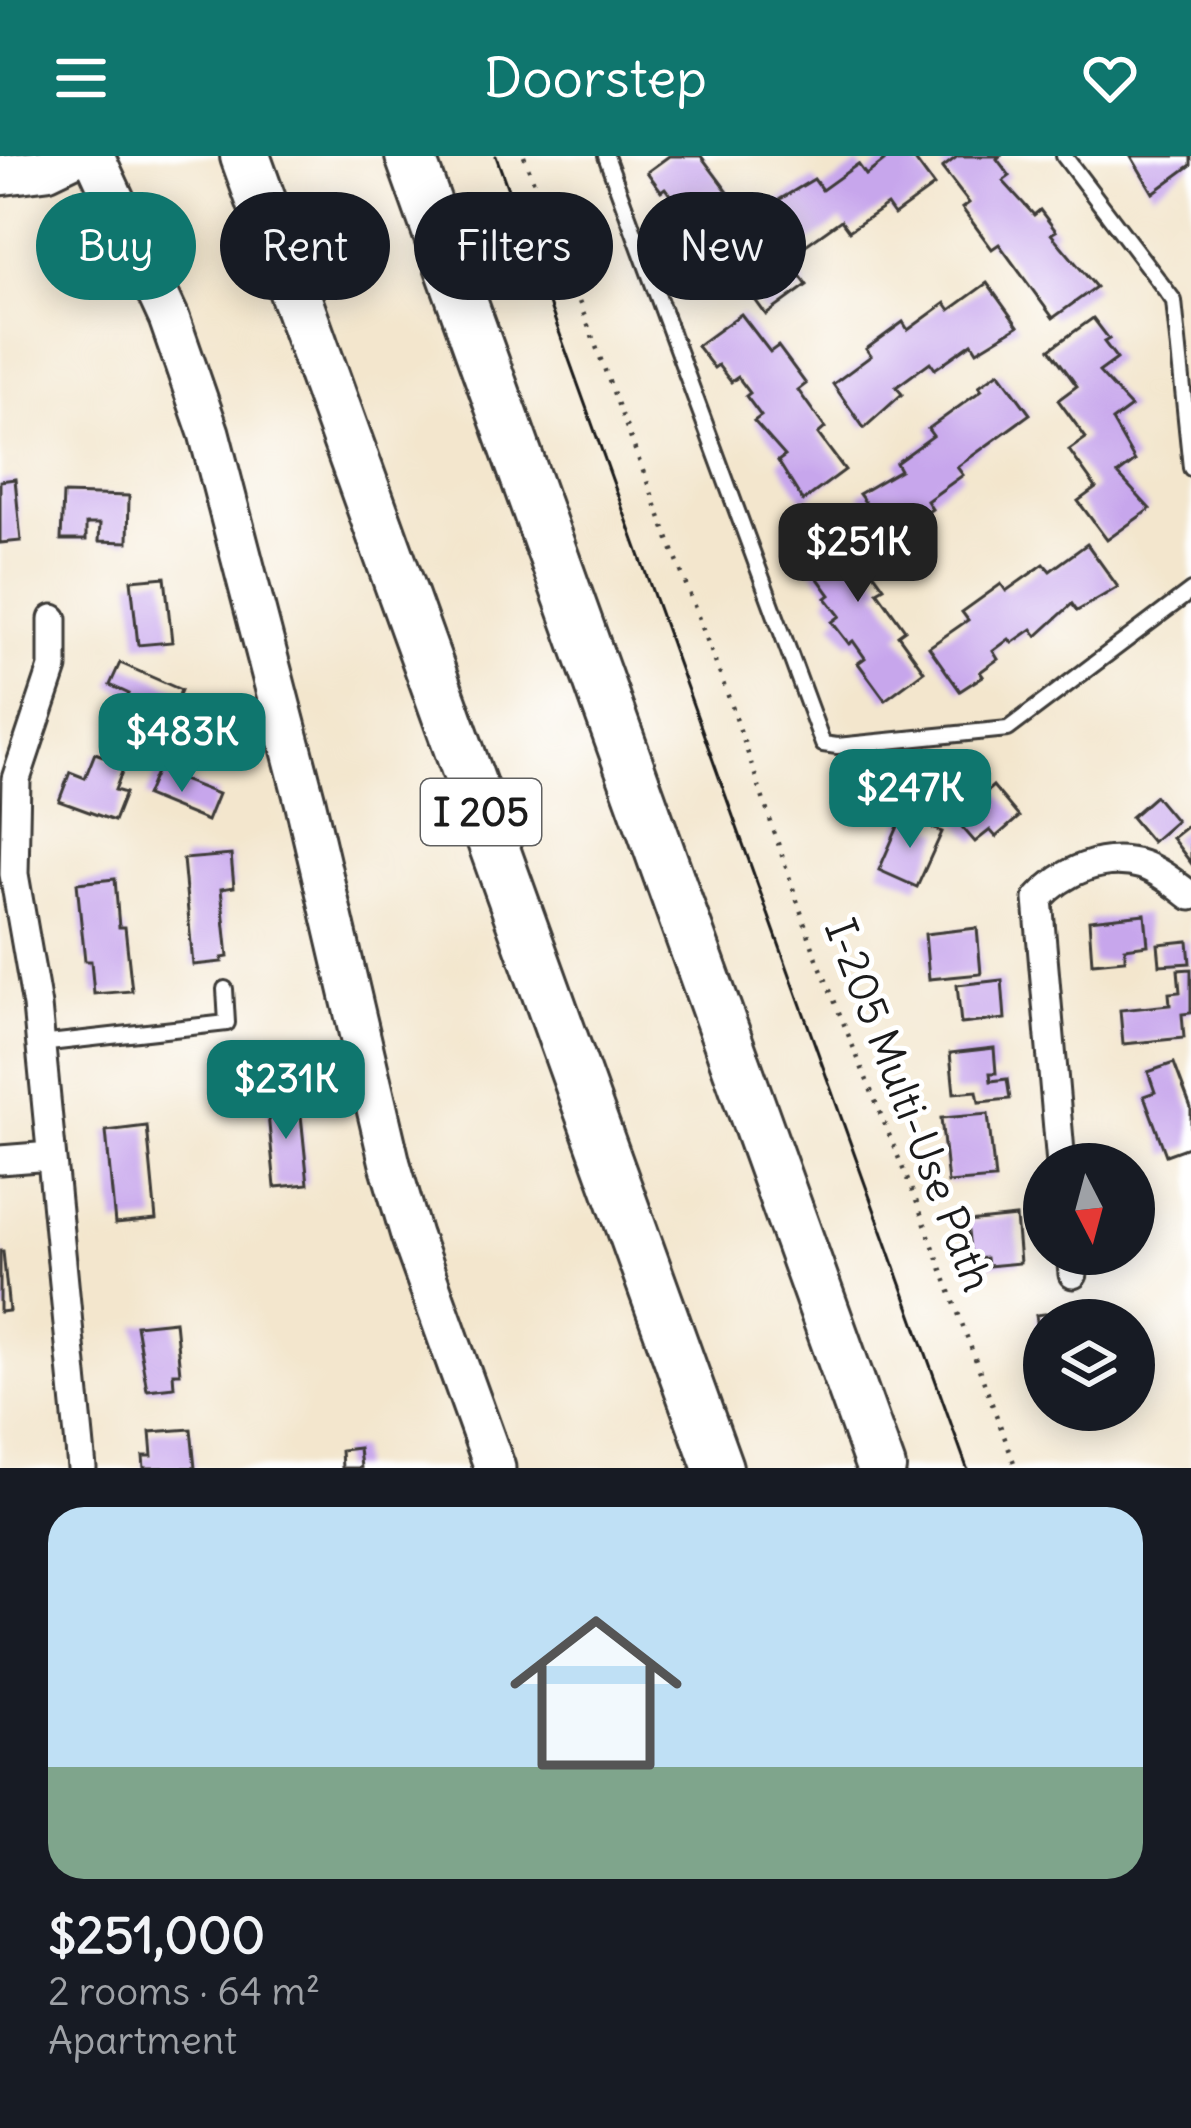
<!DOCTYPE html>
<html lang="en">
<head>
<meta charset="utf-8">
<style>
	:root { --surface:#171b24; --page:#20242c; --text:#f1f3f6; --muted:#9ea1a6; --line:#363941; --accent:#0f766e }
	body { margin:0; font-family:Delius,sans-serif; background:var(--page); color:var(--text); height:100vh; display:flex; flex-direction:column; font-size:45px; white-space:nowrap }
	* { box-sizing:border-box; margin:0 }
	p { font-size:39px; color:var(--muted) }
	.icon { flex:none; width:66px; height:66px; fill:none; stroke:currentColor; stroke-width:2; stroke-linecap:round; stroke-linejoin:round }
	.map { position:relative; height:1312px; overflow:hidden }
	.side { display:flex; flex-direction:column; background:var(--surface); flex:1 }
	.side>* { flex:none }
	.banner { position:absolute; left:36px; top:36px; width:1119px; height:108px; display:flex; gap:24px }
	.needle { width:78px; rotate:174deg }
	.buttons { position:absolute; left:1023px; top:987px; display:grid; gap:24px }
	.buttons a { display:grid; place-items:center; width:132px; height:132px; border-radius:50%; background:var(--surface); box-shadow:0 6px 30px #0003; font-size:60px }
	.price { position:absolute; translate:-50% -102px; padding:0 27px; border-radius:24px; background:var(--accent); color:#fff; font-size:39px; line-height:78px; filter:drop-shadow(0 3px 6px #0008) }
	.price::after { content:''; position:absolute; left:50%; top:72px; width:36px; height:27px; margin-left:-18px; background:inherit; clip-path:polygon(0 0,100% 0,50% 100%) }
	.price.active { background:#222; color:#fff }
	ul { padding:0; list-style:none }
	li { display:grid; align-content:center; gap:24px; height:636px; padding:0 48px }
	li+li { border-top:3px solid var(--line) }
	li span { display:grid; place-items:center; height:372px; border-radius:36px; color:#555 }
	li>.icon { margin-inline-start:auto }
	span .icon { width:216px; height:216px; fill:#fffc; stroke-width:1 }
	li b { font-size:51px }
	.pill { padding:0 42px; border-radius:54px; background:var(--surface); box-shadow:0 6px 30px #0003; font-size:42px; line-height:108px }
	.pill.active { background:var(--accent); color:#fff }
	header { display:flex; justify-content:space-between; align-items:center; height:156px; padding:0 48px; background:var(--accent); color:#fff; font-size:54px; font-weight:600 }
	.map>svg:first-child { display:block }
	.building { fill:#c7a6ec }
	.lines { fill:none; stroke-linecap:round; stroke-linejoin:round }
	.lane-casing { stroke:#3c3a37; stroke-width:20 }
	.street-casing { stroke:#3c3a37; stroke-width:33 }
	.secondary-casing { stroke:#3c3a37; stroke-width:45 }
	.highway-casing { stroke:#3c3a37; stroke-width:54 }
	.path { stroke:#3c3a37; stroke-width:4.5; stroke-dasharray:3 9; stroke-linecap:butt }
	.lane { stroke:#fff; stroke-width:14 }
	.street { stroke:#fff; stroke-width:27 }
	.secondary { stroke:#fff; stroke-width:39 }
	.highway { stroke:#fff; stroke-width:48 }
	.tram { stroke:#1c1c1c; stroke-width:3 }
	.labels { text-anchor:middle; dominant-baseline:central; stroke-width:10; stroke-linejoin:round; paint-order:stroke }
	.shield { fill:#fff; stroke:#606060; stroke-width:3 }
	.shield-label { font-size:39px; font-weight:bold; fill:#1c1c1c }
	.street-label { font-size:42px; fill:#1c1c1c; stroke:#fff }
</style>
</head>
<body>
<header><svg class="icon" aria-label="menu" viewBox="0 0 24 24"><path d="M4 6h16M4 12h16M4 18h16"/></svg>Doorstep<svg class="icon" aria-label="heart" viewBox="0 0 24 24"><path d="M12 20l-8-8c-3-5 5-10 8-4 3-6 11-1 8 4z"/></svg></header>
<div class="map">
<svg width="1191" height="1312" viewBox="0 0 1191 1312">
	<rect width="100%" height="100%" fill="#fff"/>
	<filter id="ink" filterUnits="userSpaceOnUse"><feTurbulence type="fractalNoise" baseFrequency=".00833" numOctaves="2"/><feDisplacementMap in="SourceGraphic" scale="24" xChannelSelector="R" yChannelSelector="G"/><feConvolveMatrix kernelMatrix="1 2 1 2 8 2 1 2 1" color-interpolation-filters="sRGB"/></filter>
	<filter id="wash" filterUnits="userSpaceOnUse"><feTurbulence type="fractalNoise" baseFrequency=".004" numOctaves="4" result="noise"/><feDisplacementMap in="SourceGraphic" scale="48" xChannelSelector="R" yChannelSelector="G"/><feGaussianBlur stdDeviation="2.7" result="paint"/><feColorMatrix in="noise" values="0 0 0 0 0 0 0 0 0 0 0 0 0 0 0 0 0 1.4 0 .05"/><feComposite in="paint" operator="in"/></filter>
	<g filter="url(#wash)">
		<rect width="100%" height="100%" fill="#f3e6cd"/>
		<g id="blocks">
			<g class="building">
				<polygon points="669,0 701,0 745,59 752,54 807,129 766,159 727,105 724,107 709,86 702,91 686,69 690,66 665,32 661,35 647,16"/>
				<polygon points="880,0 912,0 934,30 894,59 887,49 849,75 841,64 803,91 772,48 814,23 822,34 858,8 866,19 884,5"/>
				<polygon points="958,0 1000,0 997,3 1010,20 1003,25 1034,59 1040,54 1056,75 1051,78 1096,131 1053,162 999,88 992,93 962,52 969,47 942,12"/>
				<polygon points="1131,0 1191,0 1191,9 1153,37"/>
				<polygon points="987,127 1018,170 977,195 972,187 935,213 930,206 896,231 902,238 864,272 833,228 871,200 866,193 903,166 908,174 945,147 950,154"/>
				<polygon points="741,158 770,196 778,190 806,228 798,234 825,272 818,278 845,314 803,345 778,305 785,300 754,265 761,260 746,240 750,237 738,221 731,226 718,209 714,212 697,190"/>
				<polygon points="1093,162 1109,183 1104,186 1117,203 1099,216 1131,251 1112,265 1135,305 1118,318 1150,353 1107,384 1078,345 1096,332 1069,294 1086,282 1058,244 1077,230 1050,193"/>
				<polygon points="999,216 1030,258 957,311 963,319 927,345 932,353 891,382 859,338 900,314 896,307 933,280 928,273 982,234 979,230"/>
				<polygon points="15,323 21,385 0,387 0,325"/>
				<polygon points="63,338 129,340 128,386 99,385 100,368 86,368 86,384 61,384"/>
				<polygon points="830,356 884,431 877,435 905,474 898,479 924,515 885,544 858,507 865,502 853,485 849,488 832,466 840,460 826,442 830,439 790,384"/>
				<polygon points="1087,388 1118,431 1077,455 1072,448 1037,480 1032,473 1012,487 1009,483 993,495 998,503 980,516 983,520 960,535 929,491 968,464 962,456 1001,428 1006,435 1044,408 1050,415"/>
				<polygon points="165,421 172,486 138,489 131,424"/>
				<polygon points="120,507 181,534 174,551 162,546 156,559 167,564 157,585 115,566 129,538 110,529"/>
				<polygon points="95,597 125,608 115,634 125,637 114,665 59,645 70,616 85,622"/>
				<polygon points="157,614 218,638 207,665 146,640"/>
				<polygon points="993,630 1019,661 996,681 990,674 975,686 955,663"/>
				<polygon points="1155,640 1176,665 1152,686 1131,661"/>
				<polygon points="903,659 942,676 917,731 879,714"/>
				<polygon points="1191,667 1191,707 1172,682"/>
				<polygon points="231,699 234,731 221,733 228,801 222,802 222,806 193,809 183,703"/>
				<polygon points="115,723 119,771 125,771 132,835 94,838 91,805 85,805 77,727"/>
				<polygon points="1145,758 1148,789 1125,792 1125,804 1092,807 1089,764"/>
				<polygon points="977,772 981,818 929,823 925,778"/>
				<polygon points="1188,785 1190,807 1160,809 1158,788"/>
				<polygon points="1191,813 1191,857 1182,858 1184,882 1123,888 1120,854 1170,849 1169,837 1180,836 1178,814"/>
				<polygon points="1002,824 1005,863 961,868 957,829"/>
				<polygon points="994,892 996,917 990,917 991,925 1007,923 1010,943 979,946 977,935 954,937 950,897"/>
				<polygon points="1174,907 1191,952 1191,990 1166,999 1144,940 1155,936 1148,916"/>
				<polygon points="287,935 290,960 301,959 308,1028 275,1031 266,937"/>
				<polygon points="988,958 995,1023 948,1027 941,962"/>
				<polygon points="147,970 156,1064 115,1068 106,975"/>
				<polygon points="1016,1061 1020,1107 987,1110 986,1102 971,1103 967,1066"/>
				<polygon points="0,1095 3,1095 9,1155 0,1156"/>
				<polygon points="1078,1154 1079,1164 1044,1164 1044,1178 1039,1179 1036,1159"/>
				<polygon points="175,1165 180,1217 173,1217 174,1231 147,1234 136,1169"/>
				<polygon points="191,1273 195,1312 144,1312 143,1300 152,1300 150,1276"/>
				<polygon points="359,1292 361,1312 342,1312 341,1294"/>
			</g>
		</g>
	</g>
	<g filter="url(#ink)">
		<use href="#blocks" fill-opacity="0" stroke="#3c3a37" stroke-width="3"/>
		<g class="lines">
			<defs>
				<g id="lane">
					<polyline points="606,0 823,588 837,590 1008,573 1191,435"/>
					<polyline points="1064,0 1174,145 1191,312"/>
					<polyline points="40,888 227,867 225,833"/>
				</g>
				<g id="street">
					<polyline points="53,463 53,512 16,623 14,718 37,850 82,1312"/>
					<polyline points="0,1004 51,1000"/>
					<path d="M1061 1008 1038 743C1063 715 1104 697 1142 709 1160 715 1176 729 1191 740"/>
					<polyline points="1071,1098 1073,1118"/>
				</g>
				<g id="secondary">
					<polyline points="94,0 169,162 209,277 305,645 390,1008 411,1079 495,1312"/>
					<polyline points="0,19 47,13 74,0"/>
				</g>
				<g id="highway">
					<polyline points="245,0 718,1312"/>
					<polyline points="410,0 881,1312"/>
				</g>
			</defs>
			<use href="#lane" class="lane-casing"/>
			<use href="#street" class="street-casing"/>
			<use href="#secondary" class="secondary-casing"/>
			<use href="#highway" class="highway-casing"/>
			<polyline class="path" points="524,0 733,553 814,795 917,1047 1016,1312"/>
			<use href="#lane" class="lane"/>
			<use href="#street" class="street"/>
			<use href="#secondary" class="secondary"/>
			<use href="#highway" class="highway"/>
			<polyline class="tram" points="496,0 967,1312"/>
		</g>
	</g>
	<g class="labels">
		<rect class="shield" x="421" y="623" width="120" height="66" rx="9"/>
		<g class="shield-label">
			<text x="481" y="656">I 205</text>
		</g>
		<g class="street-label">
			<text transform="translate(909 949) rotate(69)">I-205 Multi-Use Path</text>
		</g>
	</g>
</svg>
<div class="buttons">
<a><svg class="needle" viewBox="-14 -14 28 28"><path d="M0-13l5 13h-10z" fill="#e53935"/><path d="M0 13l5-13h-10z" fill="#9ea1a6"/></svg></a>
<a><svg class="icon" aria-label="layers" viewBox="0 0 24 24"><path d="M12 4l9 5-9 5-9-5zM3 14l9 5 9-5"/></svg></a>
</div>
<b class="price active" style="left:858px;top:449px">$251K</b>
<b class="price" style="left:182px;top:639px">$483K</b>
<b class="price" style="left:910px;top:695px">$247K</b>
<b class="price" style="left:286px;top:986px">$231K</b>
<div class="banner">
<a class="pill active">Buy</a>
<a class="pill">Rent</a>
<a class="pill">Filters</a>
<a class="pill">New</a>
</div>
</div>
<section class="side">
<ul>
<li><span style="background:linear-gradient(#bfe0f5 70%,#7fa58c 0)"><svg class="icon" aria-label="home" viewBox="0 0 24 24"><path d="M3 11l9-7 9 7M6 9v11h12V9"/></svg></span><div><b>$251,000</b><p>2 rooms · 64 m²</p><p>Apartment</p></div></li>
</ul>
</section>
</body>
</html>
